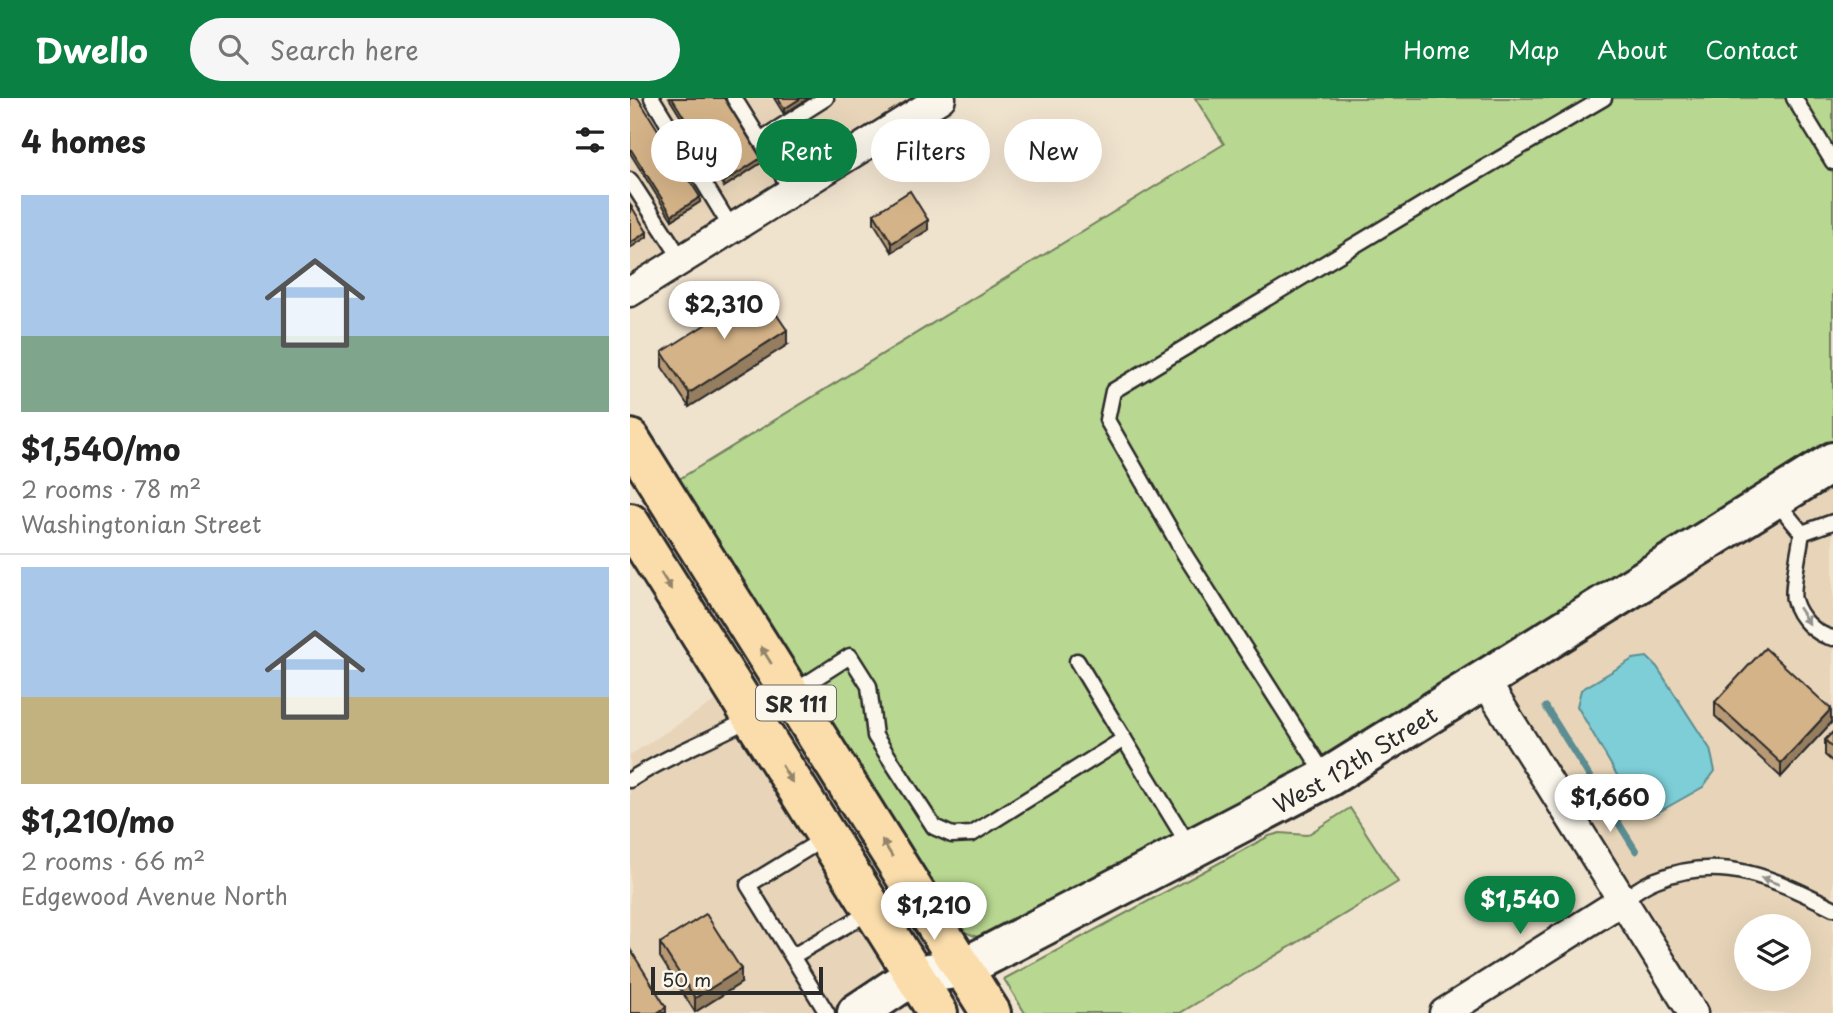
<!DOCTYPE html>
<html lang="en">
<head>
<meta charset="utf-8">
<style>
	:root { --surface:#fff; --page:#f6f6f6; --text:#222; --muted:#767676; --line:#e0e0e0; --accent:#0b8043 }
	body { margin:0; font-family:"Playpen Sans",sans-serif; background:var(--page); color:var(--text); height:100vh; display:flex; flex-direction:column; font-size:26px; white-space:nowrap }
	* { box-sizing:border-box; margin:0 }
	p { font-size:23px; color:var(--muted) }
	.icon { flex:none; width:38px; height:38px; fill:none; stroke:currentColor; stroke-width:2; stroke-linecap:round; stroke-linejoin:round }
	.map { position:relative; flex:1; overflow:hidden }
	.details { display:flex; flex-direction:column; background:var(--surface); width:630px }
	.details>* { flex:none }
	.banner { position:absolute; left:21px; top:21px; width:665px; height:63px; display:flex; gap:14px }
	.buttons { position:absolute; left:1104px; top:816px; display:grid; gap:14px }
	.buttons a { display:grid; place-items:center; width:77px; height:77px; border-radius:50%; background:var(--surface); box-shadow:0 7px 28px #0002; font-size:35px }
	.scale { position:absolute; left:21px; bottom:18px; width:172px; box-sizing:border-box; padding-left:7px; border:4px solid #2b2b2b; border-top:0; font-size:19px; line-height:24px; white-space:nowrap; color:#2b2b2b; -webkit-text-stroke:5px #fbf7ec; paint-order:stroke }
	.price { position:absolute; translate:-50% -60px; padding:0 16px; border-radius:24px; background:#fff; color:#222; font-size:23px; line-height:46px; filter:drop-shadow(0 2px 4px #0008) }
	.price::after { content:''; position:absolute; left:50%; top:42px; width:21px; height:16px; margin-left:-10px; background:inherit; clip-path:polygon(0 0,100% 0,50% 100%) }
	.price.selected { background:var(--accent); color:#fff }
	ul { padding:0; list-style:none }
	li { display:grid; align-content:center; gap:14px; height:371px; padding:0 21px }
	li+li { border-top:2px solid var(--line) }
	li span { display:grid; place-items:center; height:217px; border-radius:0px; color:#555 }
	li>.icon { margin-inline-start:auto }
	span .icon { width:126px; height:126px; fill:#fffc; stroke-width:1 }
	li b { font-size:30px }
	h2 { display:flex; justify-content:space-between; align-items:center; height:84px; padding:0 21px; font-size:30px }
	.pill { padding:0 24px; border-radius:32px; background:var(--surface); box-shadow:0 7px 28px #0002; font-size:24px; line-height:63px }
	.pill.selected { background:var(--accent); color:#fff }
	header { display:flex; align-items:center; gap:42px; box-sizing:border-box; height:98px; padding:0 35px; background:var(--accent); color:#fff }
	header strong { font-size:33px }
	nav { display:flex; gap:38px; margin-inline-start:auto; font-size:24px }
	.search { width:490px; height:63px; background:var(--page); display:flex; align-items:center; gap:18px; box-sizing:border-box; padding:0 24px; border-radius:38px; color:var(--muted); font-size:26px }
	main { display:flex; flex:1; min-height:0 }
	.map>svg:first-child { display:block }
	.built { fill:#e8d5b9; fill-rule:evenodd }
	.green { fill:#b8d790; stroke:#72815e; stroke-width:2 }
	.water { fill:#7dced7; stroke:#5c8d92; stroke-width:2 }
	.lines { fill:none; stroke-linecap:round; stroke-linejoin:round }
	.stream { stroke:#5c8d92; stroke-width:7 }
	.lane-casing { stroke:#2b2b2b; stroke-width:19 }
	.street-casing { stroke:#2b2b2b; stroke-width:33 }
	.secondary-casing { stroke:#2b2b2b; stroke-width:44 }
	.primary-casing { stroke:#2b2b2b; stroke-width:44 }
	.lane { stroke:#fbf7ec; stroke-width:14 }
	.street { stroke:#fbf7ec; stroke-width:28 }
	.secondary { stroke:#fbf7ec; stroke-width:38 }
	.primary { stroke:#faddab; stroke-width:38 }
	.wall { fill:#b79a75; stroke:#2b2b2b; stroke-width:2 }
	.shaded-wall { fill:#957d5f; stroke:#2b2b2b; stroke-width:2 }
	.building { fill:#d5b388; stroke:#2b2b2b; stroke-width:2 }
	.oneway { fill:#92846b }
	.oneway2 { fill:#93918c }
	.labels { text-anchor:middle; dominant-baseline:central; stroke-width:5; stroke-linejoin:round; paint-order:stroke }
	.shield { fill:#fbf7ec; stroke:#696865; stroke-width:2 }
	.shield-label { font-size:21px; font-weight:bold; fill:#2b2b2b }
	.street-label { font-size:23px; fill:#2b2b2b; stroke:#fbf7ec }
</style>
</head>
<body>
<header>
<strong>Dwello</strong>
<div class="search"><svg class="icon" aria-label="search" viewBox="0 0 24 24"><circle cx="10" cy="10" r="6"/><path d="M15 15l6 6"/></svg>Search here</div>
<nav><a>Home</a><a>Map</a><a>About</a><a>Contact</a></nav>
</header>
<main>
<section class="details">
<h2>4 homes<svg class="icon" aria-label="filters" viewBox="0 0 24 24"><path d="M4 7h16M4 17h16"/><circle cx="9" cy="7" r="2"/><circle cx="15" cy="17" r="2"/></svg></h2>
<ul>
<li><span style="background:linear-gradient(#a9c7e8 65%,#7fa58c 0)"><svg class="icon" aria-label="home" viewBox="0 0 24 24"><path d="M3 11l9-7 9 7M6 9v11h12V9"/></svg></span><div><b>$1,540/mo</b><p>2 rooms · 78 m²</p><p>Washingtonian Street</p></div></li>
<li><span style="background:linear-gradient(#a9c7e8 60%,#c2b280 0)"><svg class="icon" aria-label="home" viewBox="0 0 24 24"><path d="M3 11l9-7 9 7M6 9v11h12V9"/></svg></span><div><b>$1,210/mo</b><p>2 rooms · 66 m²</p><p>Edgewood Avenue North</p></div></li>
</ul>
</section>
<div class="map">
<svg width="1203" height="915" viewBox="0 0 1203 915">
	<rect width="100%" height="100%" fill="#f0e3ce"/>
	<filter id="ink" filterUnits="userSpaceOnUse"><feTurbulence type="fractalNoise" baseFrequency=".0143" numOctaves="2"/><feDisplacementMap in="SourceGraphic" scale="14" xChannelSelector="R" yChannelSelector="G"/><feConvolveMatrix kernelMatrix="1 2 1 2 8 2 1 2 1" color-interpolation-filters="sRGB"/></filter>
	<g filter="url(#ink)">
		<g class="built">
			<polygon points="0,0 326,0 0,205"/>
			<path d="M1203 378V915H1076L870 586ZM1116 828H1169V880H1116Z"/>
			<polygon points="86,602 249,859 251,868 247,880 198,915 0,915 0,657"/>
		</g>
		<g class="green">
			<polygon points="565,0 1203,0 1203,349 688,671 408,818 347,839 330,832 46,383 594,46"/>
			<polygon points="720,710 768,784 550,915 395,915 374,881 639,738 650,735 677,737"/>
		</g>
		<polygon class="water" points="1017,559 1027,569 1080,651 1085,673 1073,689 1025,716 1014,715 991,684 947,608 951,592 1003,561"/>
		<g class="lines">
			<polyline class="stream" points="916,609 1006,753"/>
			<defs>
				<g id="lane">
					<polyline points="22,0 102,131"/>
					<polyline points="104,0 162,93"/>
					<polyline points="1164,0 1203,64"/>
					<polyline points="130,42 196,0"/>
					<polyline points="0,82 52,162"/>
					<path d="M1145 402 1172 435C1170 448 1161 492 1164 502 1169 520 1186 537 1203 540"/>
					<polyline points="1172,435 1203,424"/>
					<polyline points="447,563 494,641"/>
					<polyline points="162,595 220,558 239,588 245,638 304,729 322,737 342,736 494,641 561,751"/>
					<polyline points="697,680 555,457 477,322 483,293 825,87 974,0"/>
					<path d="M0 682C38 657 81 642 121 620"/>
					<polyline points="195,740 118,787 197,915"/>
					<path d="M993 802C1003 795 1014 786 1026 782 1091 755 1145 781 1203 810"/>
					<polyline points="163,858 243,812"/>
				</g>
				<g id="street">
					<polyline points="0,194 311,0"/>
					<polyline points="855,583 1063,915"/>
					<polyline points="814,915 993,802"/>
				</g>
				<g id="secondary">
					<path id="s1" d="M227 915 284 877 333 870 697 680 1203 364"/>
				</g>
				<g id="primary">
					<polyline points="0,341 361,915"/>
					<polyline points="0,425 308,915"/>
				</g>
			</defs>
			<use href="#lane" class="lane-casing"/>
			<use href="#street" class="street-casing"/>
			<use href="#secondary" class="secondary-casing"/>
			<use href="#primary" class="primary-casing"/>
			<use href="#lane" class="lane"/>
			<use href="#street" class="street"/>
			<use href="#secondary" class="secondary"/>
			<use href="#primary" class="primary"/>
		</g>
		<g class="wall">
			<polygon points="0,0 70,104 42,122 0,55"/>
			<polygon points="39,0 94,0 131,65 94,89"/>
			<polygon points="144,0 179,0 154,16"/>
			<polygon points="244,116 298,132 262,154 244,125"/>
			<polygon points="157,247 59,309 32,269 32,254"/>
			<polygon points="1085,604 1201,625 1151,679 1085,618"/>
			<polygon points="1203,634 1203,664 1195,657 1195,642"/>
			<polygon points="30,845 111,885 65,914 30,859"/>
		</g>
		<g class="shaded-wall">
			<polygon points="171,0 179,0 154,16 154,11"/>
			<polygon points="131,60 131,65 94,89 94,84"/>
			<polygon points="70,99 70,104 42,122 42,117"/>
			<polygon points="298,122 298,132 262,154 262,145"/>
			<polygon points="17,134 17,139 0,150 0,145"/>
			<polygon points="157,232 157,247 59,309 59,295"/>
			<polygon points="1201,611 1201,625 1151,679 1151,665"/>
			<polygon points="111,871 111,885 65,914 65,900"/>
			<polygon points="36,909 36,915 27,915"/>
		</g>
		<g class="building">
			<polygon points="0,0 8,0 70,99 42,117 0,50"/>
			<polygon points="42,0 94,0 131,60 94,84"/>
			<polygon points="148,0 171,0 154,11"/>
			<polygon points="280,93 298,122 262,145 244,116"/>
			<polygon points="0,106 17,134 0,145"/>
			<polygon points="130,192 157,232 59,295 32,254"/>
			<polygon points="1135,550 1201,611 1151,665 1085,604"/>
			<polygon points="1203,634 1203,650 1195,642"/>
			<polygon points="76,816 111,871 65,900 30,845"/>
			<polygon points="0,851 36,909 27,915 0,915"/>
		</g>
		<defs><path id="oneway-solid" d="M-6-.8H1V-3.2L6.5 0L1 3.2V.8H-6Z" transform="scale(1.75)"/></defs>
		<g class="oneway">
			<use href="#oneway-solid" transform="translate(36 483) rotate(58)"/>
			<use href="#oneway-solid" transform="translate(136 557) rotate(-122)"/>
			<use href="#oneway-solid" transform="translate(157 676) rotate(58)"/>
			<use href="#oneway-solid" transform="translate(257 750) rotate(-122)"/>
		</g>
		<g class="oneway2">
			<use href="#oneway-solid" transform="translate(1174 518) rotate(56)"/>
			<use href="#oneway-solid" transform="translate(1140 783) rotate(-159)"/>
		</g>
	</g>
	<g class="labels">
		<rect class="shield" x="126" y="587.5" width="80" height="35" rx="5"/>
		<g class="shield-label">
			<text x="166" y="605">SR 111</text>
		</g>
		<g class="street-label">
			<text stroke="none"><textPath href="#s1" startOffset="562">West 12th Street</textPath></text>
		</g>
	</g>
</svg>
<div class="buttons">
<a><svg class="icon" aria-label="layers" viewBox="0 0 24 24"><path d="M12 4l9 5-9 5-9-5zM3 14l9 5 9-5"/></svg></a>
</div>
<div class="scale">50 m</div>
<b class="price" style="left:94px;top:243px">$2,310</b>
<b class="price" style="left:980px;top:736px">$1,660</b>
<b class="price selected" style="left:890px;top:838px">$1,540</b>
<b class="price" style="left:304px;top:844px">$1,210</b>
<div class="banner">
<a class="pill">Buy</a>
<a class="pill selected">Rent</a>
<a class="pill">Filters</a>
<a class="pill">New</a>
</div>
</div>
</main>
</body>
</html>
